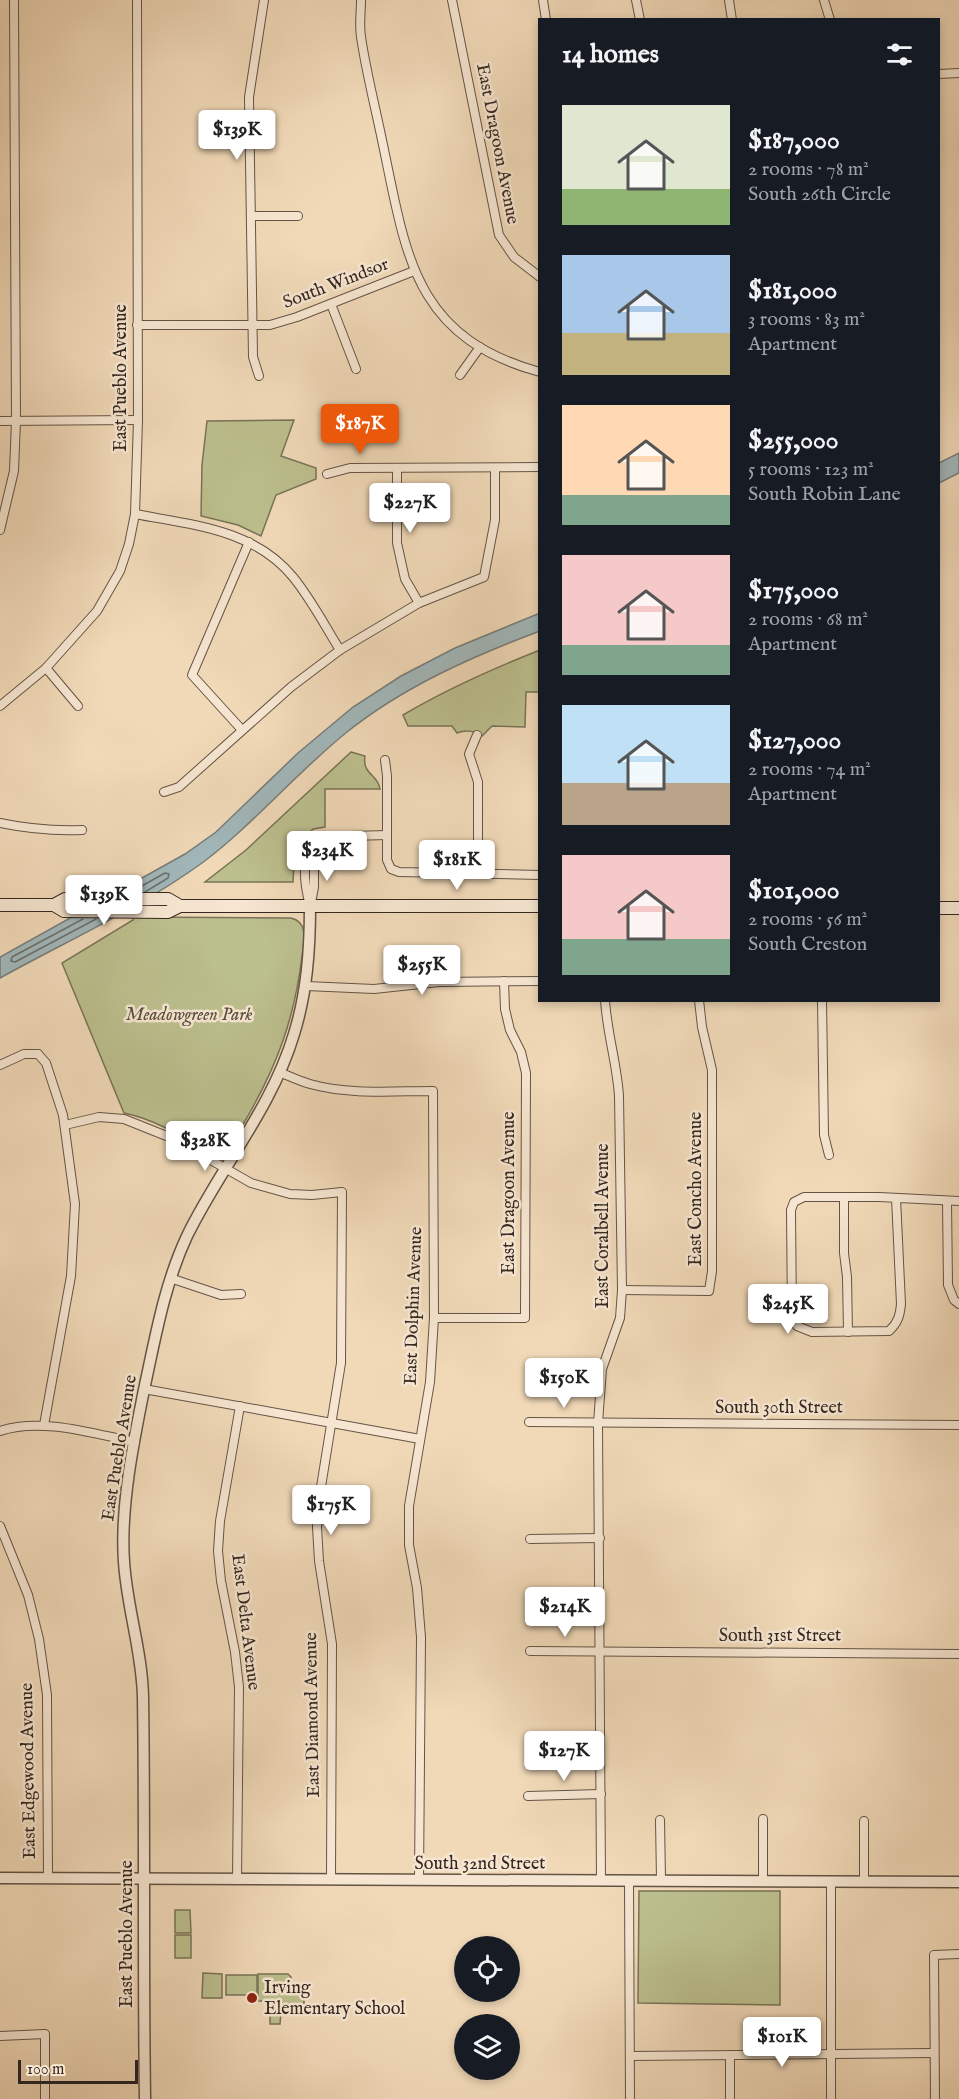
<!DOCTYPE html>
<html lang="en">
<head>
<meta charset="utf-8">
<style>
	:root { --surface:#171b24; --page:#20242c; --text:#f1f3f6; --muted:#9ea1a6; --accent:#ea580c }
	body { margin:0; font-family:"IM FELL English",serif; background:var(--page); color:var(--text); height:100vh; display:flex; flex-direction:column; font-size:22px; white-space:nowrap }
	* { box-sizing:border-box; margin:0 }
	p { font-size:20px; color:var(--muted) }
	.icon { flex:none; width:33px; height:33px; fill:none; stroke:currentColor; stroke-width:2; stroke-linecap:round; stroke-linejoin:round }
	.map { position:relative; flex:1; overflow:hidden }
	.drawer { position:absolute; left:538px; top:18px; width:402px; height:984px; display:flex; flex-direction:column; background:var(--surface); border-radius:0px; box-shadow:0 3px 9px #0003 }
	.drawer>* { flex:none }
	.tools { position:absolute; left:454px; top:1936px; display:grid; gap:12px }
	.tools a { display:grid; place-items:center; width:66px; height:66px; border-radius:50%; background:var(--surface); box-shadow:0 3px 9px #0003; font-size:30px }
	.scale { position:absolute; left:18px; bottom:15px; width:120px; box-sizing:border-box; padding-left:6px; border:3px solid #352720; border-top:0; font-size:16px; line-height:21px; white-space:nowrap; color:#352720; -webkit-text-stroke:4px #f6e6d1; paint-order:stroke }
	.price { position:absolute; translate:-50% -51px; padding:0 14px; border-radius:6px; background:#fff; color:#222; font-size:20px; line-height:39px; filter:drop-shadow(0 2px 3px #0008) }
	.price::after { content:''; position:absolute; left:50%; top:36px; width:18px; height:14px; margin-left:-9px; background:inherit; clip-path:polygon(0 0,100% 0,50% 100%) }
	.price.selected { background:var(--accent); color:#fff }
	ul { padding:0; list-style:none }
	li { display:flex; align-items:center; gap:18px; height:150px; padding:0 24px }
	li span { display:grid; place-items:center; flex:none; width:168px; height:120px; border-radius:0px; color:#555 }
	li>.icon { margin-inline-start:auto }
	span .icon { width:72px; height:72px; fill:#fffc; stroke-width:1 }
	li b { font-size:26px }
	h2 { display:flex; justify-content:space-between; align-items:center; height:72px; padding:0 24px; font-size:26px }
	.map>svg:first-child { display:block }
	.green { fill:#bcbf8e; stroke:#787357; stroke-width:1.5 }
	.water { fill:#a1b7ba; stroke:#767d7c; stroke-width:1.5 }
	.lines { fill:none; stroke-linecap:round; stroke-linejoin:round }
	.shore { stroke:#6b6f6d; stroke-width:1.5 }
	.minor-casing { stroke:#645446; stroke-width:10 }
	.tertiary-casing { stroke:#645446; stroke-width:13 }
	.secondary-casing { stroke:#352720; stroke-width:14 }
	.minor { stroke:#f6e6d1; stroke-width:8 }
	.tertiary { stroke:#f6e6d1; stroke-width:10 }
	.secondary { stroke:#f6e6d1; stroke-width:12 }
	.poi-dot { fill:#8f2418; stroke:#f6e6d1; stroke-width:2 }
	.labels { text-anchor:middle; dominant-baseline:central; stroke-width:5; stroke-linejoin:round; paint-order:stroke }
	.street-label { font-size:18px; fill:#352720; stroke:#f6e6d1 }
	.park-label { font-size:18px; font-style:italic; fill:#574d3c; stroke:#f6e6d1 }
	.poi-label { font-size:18px; fill:#352720; stroke:#f6e6d1; text-anchor:start }
</style>
</head>
<body>
<div class="map">
<svg width="959" height="2099" viewBox="0 0 959 2099">
	<rect width="100%" height="100%" fill="#f1d9b8"/>
	<filter id="stains"><feTurbulence type="fractalNoise" baseFrequency=".00333" numOctaves="4"/><feColorMatrix values="0 0 0 0 .2 0 0 0 0 .09 0 0 0 0 .02 0 0 0 .5 -.17"/></filter>
	<radialGradient id="worn" r=".72"><stop offset=".6" stop-color="#630" stop-opacity="0"/><stop offset="1" stop-color="#630" stop-opacity=".3"/></radialGradient>
	<g class="green">
		<polygon points="294,420 281,456 316,468 316,479 276,495 261,536 238,525 201,516 202,465 207,421"/>
		<path d="M540 650V692H526L525 727 492 726 482 736C473 731 466 729 457 733L452 726H408L403 715C447 689 492 669 540 650Z"/>
		<path d="M351 752 365 756C362 775 378 774 380 789H325V827L313 829 304 839 301 853 294 863 293 882H205L246 850Z"/>
		<path d="M134 917 291 918C309 922 304 942 302 957 294 1020 277 1066 245 1121 238 1132 232 1146 223 1156H215C186 1139 158 1120 124 1113L62 963 133 920Z"/>
		<polygon points="639,1891 780,1891 780,2005 638,2003"/>
		<polygon points="175,1910 190,1910 191,1933 175,1933"/>
		<rect x="175" y="1935" width="16" height="23"/>
		<polygon points="203,1973 222,1974 222,1998 202,1998"/>
		<polygon points="258,1974 288,1974 291,1977 291,1990 304,1990 304,2011 281,2012 280,2024 270,2024 270,2001 258,2001"/>
		<rect x="226" y="1975" width="31" height="20"/>
	</g>
	<g class="water">
		<polygon points="959,453 959,473 939,483 939,463"/>
		<path d="M540 613V631C473 656 403 687 347 732 296 773 254 824 202 863 140 908 67 941 0 978V957L185 854 216 832 298 753 353 707 401 676 455 648Z"/>
	</g>
	<g class="lines">
		<g class="shore">
			<polyline points="139,892 140,887 165,873 169,874 168,878 145,892"/>
			<polyline points="83,919 12,957 11,961 15,962 96,919"/>
		</g>
		<defs>
			<g id="minor">
				<path d="M361 0C361 12 359 25 361 37 366 71 375 106 382 140 406 253 412 337 540 372"/>
				<polyline points="452,0 499,235 514,257 540,277"/>
				<polyline points="543,0 546,20"/>
				<polyline points="636,0 640,20"/>
				<polyline points="729,0 732,20"/>
				<polyline points="824,0 830,20"/>
				<polyline points="939,74 959,73"/>
				<polyline points="251,216 298,216"/>
				<polyline points="331,304 356,369"/>
				<polyline points="137,325 270,325 297,317 414,271"/>
				<polyline points="460,375 480,347"/>
				<polyline points="259,376 253,357 249,97 264,0"/>
				<polyline points="0,421 138,420"/>
				<polyline points="397,468 397,543 405,579 419,603"/>
				<polyline points="327,474 350,468 540,467"/>
				<path d="M135 514C192 525 254 529 293 577 311 599 325 626 340 650"/>
				<polyline points="0,530 14,471 16,421 14,0"/>
				<polyline points="46,668 78,706"/>
				<polyline points="0,706 46,668 97,611 120,571 129,544 135,514 138,420 137,0"/>
				<polyline points="242,730 192,675 249,542"/>
				<polyline points="477,735 469,754 478,782 478,873"/>
				<polyline points="385,760 387,776 387,860 391,869 399,872 540,875"/>
				<polyline points="164,792 179,787 291,687 340,650 419,603 484,577 495,520 495,468"/>
				<path d="M0 823C28 829 54 831 82 830"/>
				<polyline points="314,837 387,835"/>
				<polyline points="311,903 314,887 314,838"/>
				<path d="M310 906C304 883 301 858 314 837"/>
				<polyline points="306,986 374,989 439,982 540,981"/>
				<polyline points="822,1000 824,1135 829,1155"/>
				<polyline points="38,1054 46,1063 63,1115 75,1204 71,1276 44,1425"/>
				<polyline points="0,1065 24,1054 38,1054"/>
				<path d="M279 1072C289 1076 299 1081 310 1084 349 1095 393 1091 433 1091L434 1318 430 1382 409 1506V1545L417 1588 421 1637 419 1880"/>
				<polyline points="65,1125 99,1117 124,1119 174,1139 251,1183 290,1194 312,1195 342,1192 341,1363 320,1493 317,1527 319,1561 332,1644 331,1880"/>
				<polyline points="844,1197 844,1253 847,1277 848,1332"/>
				<path d="M896 1198 901 1304C900 1315 898 1323 889 1331L812 1332 797 1326 792 1319 791 1210 794 1202 804 1197H879L959 1201"/>
				<polyline points="947,1201 948,1285 954,1300 959,1304"/>
				<polyline points="170,1278 221,1295 241,1294"/>
				<polyline points="622,1290 709,1291 712,1271 712,1070 702,1027 699,1000"/>
				<polyline points="434,1318 525,1318 526,1073 521,1052 510,1030 505,1009 504,981"/>
				<polyline points="144,1389 420,1439"/>
				<polyline points="529,1422 959,1425"/>
				<path d="M0 1431C41 1417 94 1434 135 1442"/>
				<polyline points="0,1526 28,1595 39,1639 47,1695 48,1879"/>
				<polyline points="530,1539 600,1538"/>
				<polyline points="530,1651 959,1654"/>
				<polyline points="528,1796 601,1794"/>
				<polyline points="763,1819 763,1881"/>
				<polyline points="660,1820 661,1880"/>
				<polyline points="237,1880 239,1687 235,1652 221,1581 218,1551 220,1521 240,1406"/>
				<path d="M601 1881 598 1423 602 1369 620 1318 622 1290 619 1096C617 1064 607 1033 605 1000"/>
				<polyline points="629,1881 630,2099"/>
				<polyline points="831,1881 831,2099"/>
				<polyline points="864,1882 864,1821"/>
				<polyline points="0,2036 45,2034 45,2099"/>
				<polyline points="730,2055 730,2099"/>
				<polyline points="630,2056 934,2053"/>
				<polyline points="935,2099 934,1955 959,1954"/>
			</g>
			<g id="tertiary">
				<polyline points="0,1878 959,1882"/>
				<path d="M145 2099C143 1965 145 1831 143 1697 142 1651 127 1608 124 1562 120 1507 134 1439 145 1385 156 1334 165 1283 187 1236 220 1168 272 1108 294 1034 307 992 310 950 310 906"/>
			</g>
			<g id="secondary">
				<polyline points="0,905 54,905 65,899 168,899 180,906"/>
				<polyline points="54,905 64,911 168,912 180,906 540,906"/>
				<polyline points="939,908 959,908"/>
			</g>
		</defs>
		<use href="#minor" class="minor-casing"/>
		<use href="#tertiary" class="tertiary-casing"/>
		<use href="#secondary" class="secondary-casing"/>
		<use href="#minor" class="minor"/>
		<use href="#tertiary" class="tertiary"/>
		<use href="#secondary" class="secondary"/>
	</g>
	<circle class="poi-dot" cx="252" cy="1998" r="6"/>
	<g class="labels">
		<g class="street-label">
			<text transform="translate(497 144) rotate(79)">East Dragoon Avenue</text>
			<text transform="translate(336 284) rotate(-21)">South Windsor</text>
			<text transform="translate(121 378) rotate(-90)">East Pueblo Avenue</text>
			<text transform="translate(696 1189) rotate(-90)">East Concho Avenue</text>
			<text transform="translate(509 1193) rotate(-90)">East Dragoon Avenue</text>
			<text transform="translate(603 1226) rotate(-90)">East Coralbell Avenue</text>
			<text transform="translate(414 1306) rotate(-88)">East Dolphin Avenue</text>
			<text x="779" y="1408">South 30th Street</text>
			<text transform="translate(120 1448) rotate(-81)">East Pueblo Avenue</text>
			<text transform="translate(245 1622) rotate(83)">East Delta Avenue</text>
			<text x="780" y="1636">South 31st Street</text>
			<text transform="translate(313 1715) rotate(-91)">East Diamond Avenue</text>
			<text transform="translate(29 1771) rotate(-91)">East Edgewood Avenue</text>
			<text x="480" y="1864">South 32nd Street</text>
			<text transform="translate(127 1934) rotate(-90)">East Pueblo Avenue</text>
		</g>
		<g class="park-label">
			<text x="189" y="1015">Meadowgreen Park</text>
		</g>
		<g class="poi-label">
			<text x="264" y="1988">Irving<tspan x="264" dy="21">Elementary School</tspan></text>
		</g>
	</g>
	<rect width="100%" height="100%" filter="url(#stains)"/>
	<rect width="100%" height="100%" fill="url(#worn)"/>
</svg>
<div class="tools">
<a><svg class="icon" aria-label="locate" viewBox="0 0 24 24"><circle cx="12" cy="12" r="6"/><path d="M12 2v4M12 18v4M2 12h4M18 12h4"/></svg></a>
<a><svg class="icon" aria-label="layers" viewBox="0 0 24 24"><path d="M12 4l9 5-9 5-9-5zM3 14l9 5 9-5"/></svg></a>
</div>
<div class="scale">100 m</div>
<b class="price" style="left:237px;top:161px">$139K</b>
<b class="price selected" style="left:360px;top:455px">$187K</b>
<b class="price" style="left:410px;top:534px">$227K</b>
<b class="price" style="left:327px;top:882px">$234K</b>
<b class="price" style="left:457px;top:891px">$181K</b>
<b class="price" style="left:104px;top:926px">$139K</b>
<b class="price" style="left:422px;top:996px">$255K</b>
<b class="price" style="left:205px;top:1172px">$328K</b>
<b class="price" style="left:788px;top:1335px">$245K</b>
<b class="price" style="left:564px;top:1409px">$150K</b>
<b class="price" style="left:331px;top:1536px">$175K</b>
<b class="price" style="left:565px;top:1638px">$214K</b>
<b class="price" style="left:564px;top:1782px">$127K</b>
<b class="price" style="left:782px;top:2068px">$101K</b>
<section class="drawer">
<h2>14 homes<svg class="icon" aria-label="filters" viewBox="0 0 24 24"><path d="M4 7h16M4 17h16"/><circle cx="9" cy="7" r="2"/><circle cx="15" cy="17" r="2"/></svg></h2>
<ul>
<li><span style="background:linear-gradient(#dfe7d0 70%,#8fb573 0)"><svg class="icon" aria-label="home" viewBox="0 0 24 24"><path d="M3 11l9-7 9 7M6 9v11h12V9"/></svg></span><div><b>$187,000</b><p>2 rooms · 78 m²</p><p>South 26th Circle</p></div></li>
<li><span style="background:linear-gradient(#a9c7e8 65%,#c2b280 0)"><svg class="icon" aria-label="home" viewBox="0 0 24 24"><path d="M3 11l9-7 9 7M6 9v11h12V9"/></svg></span><div><b>$181,000</b><p>3 rooms · 83 m²</p><p>Apartment</p></div></li>
<li><span style="background:linear-gradient(#ffd9b3 75%,#7fa58c 0)"><svg class="icon" aria-label="home" viewBox="0 0 24 24"><path d="M3 11l9-7 9 7M6 9v11h12V9"/></svg></span><div><b>$255,000</b><p>5 rooms · 123 m²</p><p>South Robin Lane</p></div></li>
<li><span style="background:linear-gradient(#f6c9c9 75%,#7fa58c 0)"><svg class="icon" aria-label="home" viewBox="0 0 24 24"><path d="M3 11l9-7 9 7M6 9v11h12V9"/></svg></span><div><b>$175,000</b><p>2 rooms · 68 m²</p><p>Apartment</p></div></li>
<li><span style="background:linear-gradient(#bfe0f5 65%,#b9a48a 0)"><svg class="icon" aria-label="home" viewBox="0 0 24 24"><path d="M3 11l9-7 9 7M6 9v11h12V9"/></svg></span><div><b>$127,000</b><p>2 rooms · 74 m²</p><p>Apartment</p></div></li>
<li><span style="background:linear-gradient(#f6c9c9 70%,#7fa58c 0)"><svg class="icon" aria-label="home" viewBox="0 0 24 24"><path d="M3 11l9-7 9 7M6 9v11h12V9"/></svg></span><div><b>$101,000</b><p>2 rooms · 56 m²</p><p>South Creston</p></div></li>
</ul>
</section>
</div>
</body>
</html>
